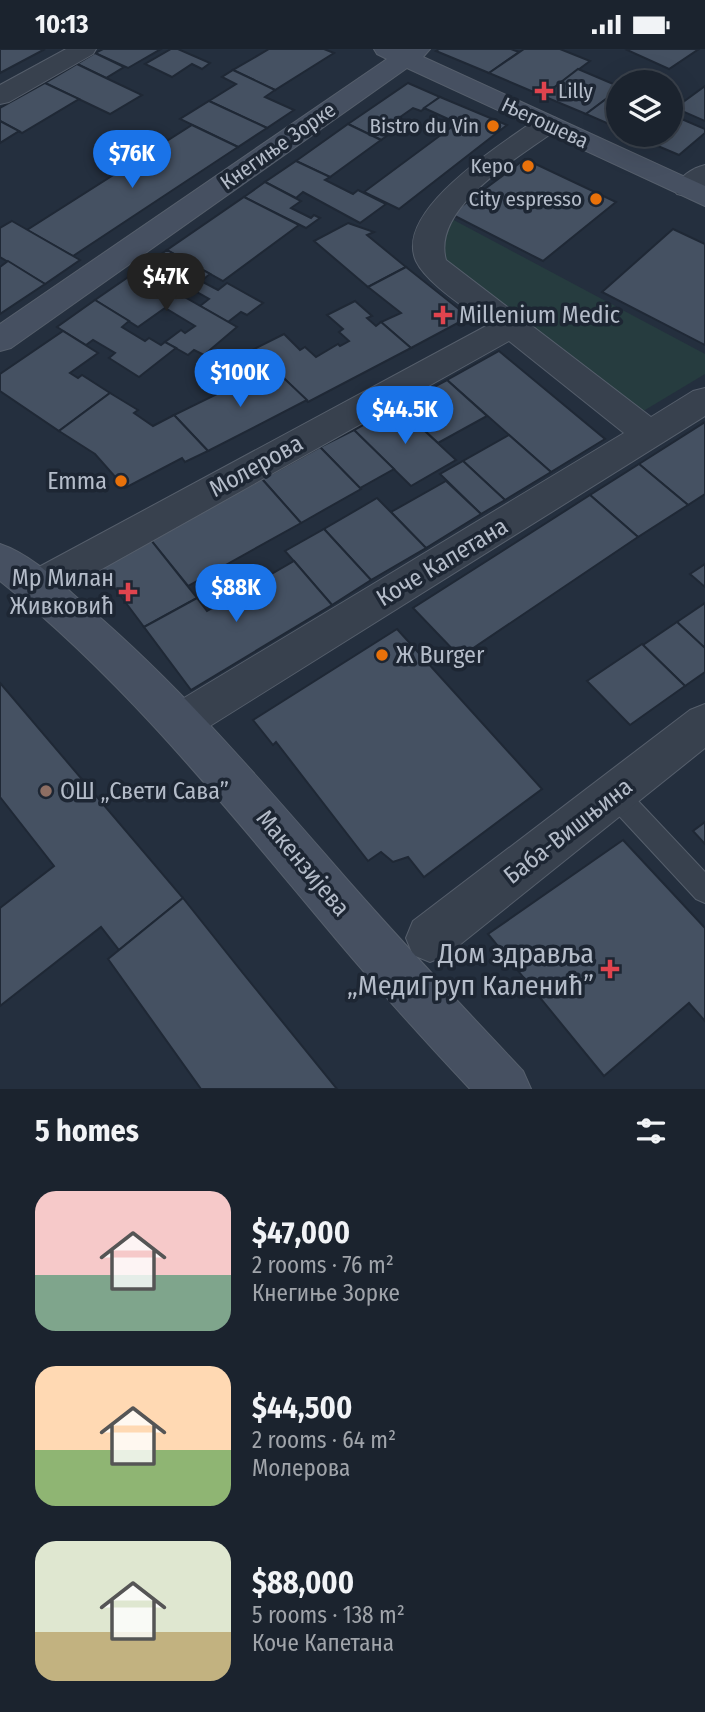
<!DOCTYPE html>
<html lang="en">
<head>
<meta charset="utf-8">
<style>
	:root { --surface:#1b232e; --page:#242b36; --text:#f1f3f6; --muted:#a0a4aa; --line:#39404a; --accent:#1a73e8 }
	body { margin:0; font-family:"Fira Sans Condensed",sans-serif; background:var(--page); color:var(--text); height:100vh; display:flex; flex-direction:column; font-size:26px; white-space:nowrap }
	* { box-sizing:border-box; margin:0 }
	p { font-size:23px; color:var(--muted) }
	.icon { flex:none; width:38px; height:38px; fill:none; stroke:currentColor; stroke-width:2; stroke-linecap:round; stroke-linejoin:round }
	.map { position:relative; height:1040px; overflow:hidden }
	.side { display:flex; flex-direction:column; background:var(--surface); flex:1 }
	.side>* { flex:none }
	.buttons { position:absolute; left:606px; top:21px; display:grid; gap:14px }
	.buttons a { display:grid; place-items:center; width:77px; height:77px; border-radius:50%; background:var(--surface); box-shadow:0 7px 28px #0002,0 0 0 2px var(--line); font-size:35px }
	.price { position:absolute; translate:-50% -60px; padding:0 16px; border-radius:24px; background:var(--accent); color:#fff; font-size:23px; line-height:46px; filter:drop-shadow(0 2px 4px #0008) }
	.price::after { content:''; position:absolute; left:50%; top:42px; width:21px; height:16px; margin-left:-10px; background:inherit; clip-path:polygon(0 0,100% 0,50% 100%) }
	.price.selected { background:#222; color:#fff }
	ul { padding:0; list-style:none }
	li { display:flex; align-items:center; gap:21px; height:175px; padding:0 35px }
	li span { display:grid; place-items:center; flex:none; width:196px; height:140px; border-radius:21px; color:#555 }
	li>.icon { margin-inline-start:auto }
	span .icon { width:84px; height:84px; fill:#fffc; stroke-width:1 }
	li b { font-size:30px }
	h2 { display:flex; justify-content:space-between; align-items:center; height:84px; padding:0 35px; font-size:30px }
	.status { display:flex; justify-content:space-between; align-items:center; height:49px; padding:0 35px; background:var(--surface); direction:ltr }
	.status svg { height:19px; fill:currentColor }
	.map>svg:first-child { display:block }
	.green { fill:#263c3f }
	.building { fill:#455162; stroke:#1f2835; stroke-width:2 }
	.lines { fill:none; stroke-linecap:round; stroke-linejoin:round }
	.lane-casing { stroke:#565f6c; stroke-width:2 }
	.street-casing { stroke:#565f6c; stroke-width:2 }
	.secondary-casing { stroke:#565f6c; stroke-width:2 }
	.lane { fill:#38414e; fill-rule:evenodd }
	.street { fill:#38414e; fill-rule:evenodd }
	.secondary { fill:#465061; fill-rule:evenodd }
	.health-dot { fill:#e0444e; stroke:#1d2633; stroke-width:2.5 }
	.food-dot { fill:#e8710a; stroke:#1d2633; stroke-width:2.5 }
	.education-dot { fill:#8d6e63; stroke:#1d2633; stroke-width:2.5 }
	.labels { text-anchor:middle; dominant-baseline:central; stroke-width:7; stroke-linejoin:round; paint-order:stroke }
	.far-poi-label { font-size:21px; fill:#b4bcc9; stroke:#1d2633; text-anchor:end }
	.far-street-label { font-size:21px; fill:#b4bcc9; stroke:#1d2633 }
	.poi-label { font-size:24px; fill:#b4bcc9; stroke:#1d2633; text-anchor:start }
	.street-label { font-size:24px; fill:#b4bcc9; stroke:#1d2633 }
	.near-poi-label { font-size:28px; fill:#b4bcc9; stroke:#1d2633; text-anchor:end }
</style>
</head>
<body>
<div class="status"><b>10:13</b><svg viewBox="0 0 49 12"><path d="M0 12V9h3v3zM5 12V6h3v6zM10 12V3h3v9zM15 12V0h3v12zM26 1h20v11H26zM47 4h2v5h-2z"/></svg></div>
<div class="map">
<svg width="705" height="1040" viewBox="0 0 705 1040">
	<rect width="100%" height="100%" fill="#242f3e"/>
	<polygon class="green" points="448,168 705,305 705,325 640,364 443,210 442,184"/>
	<g class="building">
		<polygon points="0,0 45,0 0,24"/>
		<polygon points="103,0 161,0 128,19 95,4"/>
		<polygon points="171,0 178,0 210,14 202,20 192,15 172,28 145,15"/>
		<polygon points="269,0 324,0 334,4 275,41 233,21"/>
		<polygon points="439,0 511,0 519,3 489,24 436,2"/>
		<polygon points="524,0 560,0 590,12 543,47 489,24"/>
		<polygon points="630,0 699,0 669,20 627,1"/>
		<polygon points="95,4 124,18 106,29 77,15"/>
		<polygon points="77,15 106,29 142,46 110,65 45,34"/>
		<polygon points="578,20 618,37 618,41 586,65 543,47"/>
		<polygon points="233,21 275,41 265,48 294,61 267,79 209,52 236,35 222,28"/>
		<polygon points="45,34 79,50 22,84 0,72 0,59"/>
		<polygon points="408,34 440,48 421,62 413,59 386,78 395,81 381,91 348,75"/>
		<polygon points="705,37 705,72 675,59"/>
		<polygon points="618,41 618,79 586,65"/>
		<polygon points="440,48 507,76 399,160 364,143 457,74 424,59"/>
		<polygon points="209,52 267,79 238,98 180,70"/>
		<polygon points="670,65 705,80 705,84 679,106 632,86 670,86"/>
		<polygon points="0,72 19,82 0,94"/>
		<polygon points="348,75 381,91 330,128 296,112"/>
		<polygon points="192,76 238,98 73,207 27,181"/>
		<polygon points="525,110 616,153 543,212 451,165"/>
		<polygon points="296,112 330,128 325,131 353,145 358,141 386,155 360,174 303,143 296,149 265,133"/>
		<polygon points="265,133 301,152 291,159 311,169 314,166 320,169 306,179 244,148"/>
		<polygon points="244,148 299,176 223,232 167,201"/>
		<polygon points="12,172 73,207 80,211 45,235 0,208 0,179"/>
		<polygon points="348,174 374,183 367,186 406,218 368,238 314,192"/>
		<polygon points="673,180 705,195 705,296 602,243"/>
		<polygon points="167,201 210,225 201,232 218,241 227,234 263,254 247,266 241,263 228,273 200,257 209,250 179,233 169,240 137,222"/>
		<polygon points="8,212 45,235 0,265 0,218"/>
		<polygon points="406,218 469,268 411,299 381,273 401,264 368,238"/>
		<polygon points="137,222 166,238 161,242 176,249 181,246 237,278 204,306 194,301 188,306 165,293 181,281 185,284 195,277 165,259 138,278 95,251"/>
		<polygon points="95,251 129,272 122,278 145,292 149,289 161,296 165,293 176,299 139,328 109,309 115,304 93,291 86,296 57,278"/>
		<polygon points="355,252 372,267 367,269 376,277 381,273 411,299 308,353 254,300 284,285 300,301 305,298 316,308 338,295 340,297 349,292 339,283 343,280 327,266"/>
		<polygon points="63,282 98,304 70,324 78,329 82,326 110,344 59,382 0,342 0,325"/>
		<polygon points="499,302 605,390 551,423 447,331"/>
		<polygon points="272,318 307,351 208,402 174,366"/>
		<polygon points="447,331 487,367 438,394 398,357"/>
		<polygon points="110,344 138,361 134,364 153,377 174,366 208,402 185,413 182,409 125,439 95,405 59,382"/>
		<polygon points="398,357 456,411 411,437 354,381"/>
		<polygon points="705,373 705,445 688,456 639,415"/>
		<polygon points="354,381 394,420 360,439 320,398"/>
		<polygon points="509,386 551,423 505,451 463,412"/>
		<polygon points="320,398 361,440 301,474 262,430"/>
		<polygon points="463,412 505,451 481,465 440,425"/>
		<polygon points="639,415 688,456 638,488 590,446"/>
		<polygon points="262,430 301,474 188,537 150,490"/>
		<polygon points="446,432 481,465 426,499 391,463"/>
		<polygon points="590,446 638,488 460,608 413,559"/>
		<polygon points="377,449 426,499 371,531 324,480"/>
		<polygon points="324,480 371,531 332,556 285,502"/>
		<polygon points="150,490 197,549 144,578 99,518"/>
		<polygon points="294,512 332,556 191,641 144,578 197,549 207,562"/>
		<polygon points="705,515 705,538 690,525"/>
		<polygon points="705,554 705,599 677,573"/>
		<polygon points="677,573 705,599 705,623 685,637 643,596"/>
		<polygon points="397,580 542,740 424,828 408,808 393,813 381,803 368,812 276,693 273,696 253,671"/>
		<polygon points="642,595 685,637 630,676 587,632"/>
		<polygon points="0,634 183,849 119,901 101,878 0,957 0,859 54,817 0,748"/>
		<polygon points="705,773 705,795 693,782"/>
		<polygon points="623,791 705,879 705,972 689,954 604,1027 488,885"/>
		<polygon points="183,849 242,923 337,1040 201,1040 108,910"/>
	</g>
	<g class="lines">
		<defs>
			<polygon id="lane" points="616,735 625,738 705,823 705,854 696,850 607,754 604,746 607,738"/>
			<g id="street">
				<polygon points="66,0 96,0 93,5 9,53 0,55 0,36"/>
				<path d="M547 67 556 69 560 75 556 81C520 108 431 158 446 211L651 368 693 342 705 339V367L194 687 179 693 164 687 158 674 164 661 624 384 509 292 52 548 38 553 24 548 19 537 24 526 488 276C468 260 427 235 416 212 393 161 504 94 538 69Z"/>
				<path d="M705 116V138C695 146 689 148 677 145L673 139C680 128 692 119 705 116Z"/>
				<polygon points="705,655 705,699 447,906 430,913 413,906 406,889 413,872 690,661"/>
			</g>
			<g id="secondary">
				<polygon points="374,0 430,0 423,8 705,137 705,157 407,19 11,299 0,302 0,275 387,10 377,5"/>
				<path d="M0 495C33 506 63 537 89 559 186 642 268 740 351 835 407 899 465 960 523 1022L531 1040H470C424 991 379 941 336 890 230 764 129 635 0 532Z"/>
			</g>
		</defs>
		<use href="#lane" class="lane-casing"/>
		<use href="#street" class="street-casing"/>
		<use href="#secondary" class="secondary-casing"/>
		<use href="#lane" class="lane"/>
		<use href="#street" class="street"/>
		<use href="#secondary" class="secondary"/>
	</g>
	<g class="health-dot">
		<path d="M540.5 31.5h7v7h7v7h-7v7h-7v-7h-7v-7h7z"/>
		<path d="M439.5 255.5h7v7h7v7h-7v7h-7v-7h-7v-7h7z"/>
		<path d="M124.5 532.5h7v7h7v7h-7v7h-7v-7h-7v-7h7z"/>
		<path d="M606.5 909.5h7v7h7v7h-7v7h-7v-7h-7v-7h7z"/>
	</g>
	<g class="food-dot">
		<circle cx="493" cy="77" r="7"/>
		<circle cx="528" cy="117" r="7"/>
		<circle cx="596" cy="150" r="7"/>
		<circle cx="121" cy="432" r="7"/>
		<circle cx="382" cy="606" r="7"/>
	</g>
	<circle class="education-dot" cx="46" cy="742" r="7"/>
	<g class="labels">
		<g class="far-poi-label">
			<text x="558" y="42" text-anchor="start">Lilly</text>
			<text x="479" y="77">Bistro du Vin</text>
			<text x="514" y="117">Kepo</text>
			<text x="582" y="150">City espresso</text>
		</g>
		<g class="far-street-label">
			<text transform="translate(545 74) rotate(25)">Његошева</text>
			<text transform="translate(278 97) rotate(-35)">Кнегиње Зорке</text>
		</g>
		<g class="poi-label">
			<text x="459" y="266">Millenium Medic</text>
			<text x="107" y="432" text-anchor="end">Emma</text>
			<text x="114" y="529" text-anchor="end">Мр Милан<tspan x="114" dy="28">Живковић</tspan></text>
			<text x="396" y="606">Ж Burger</text>
			<text x="60" y="742">ОШ „Свети Сава”</text>
		</g>
		<g class="street-label">
			<text transform="translate(256 417) rotate(-29)">Молерова</text>
			<text transform="translate(442 513) rotate(-31)">Коче Капетана</text>
			<text transform="translate(568 782) rotate(-38)">Баба-Вишњина</text>
			<text transform="translate(303 814) rotate(50)">Макензијева</text>
		</g>
		<g class="near-poi-label">
			<text x="594" y="904">Дом здравља<tspan x="594" dy="32">„МедиГруп Каленић”</tspan></text>
		</g>
	</g>
</svg>
<div class="buttons">
<a><svg class="icon" aria-label="layers" viewBox="0 0 24 24"><path d="M12 4l9 5-9 5-9-5zM3 14l9 5 9-5"/></svg></a>
</div>
<b class="price" style="left:132px;top:141px">$76K</b>
<b class="price selected" style="left:166px;top:264px">$47K</b>
<b class="price" style="left:240px;top:360px">$100K</b>
<b class="price" style="left:405px;top:397px">$44.5K</b>
<b class="price" style="left:236px;top:575px">$88K</b>
</div>
<section class="side">
<h2>5 homes<svg class="icon" aria-label="filters" viewBox="0 0 24 24"><path d="M4 7h16M4 17h16"/><circle cx="9" cy="7" r="2"/><circle cx="15" cy="17" r="2"/></svg></h2>
<ul>
<li><span style="background:linear-gradient(#f6c9c9 60%,#7fa58c 0)"><svg class="icon" aria-label="home" viewBox="0 0 24 24"><path d="M3 11l9-7 9 7M6 9v11h12V9"/></svg></span><div><b>$47,000</b><p>2 rooms · 76 m²</p><p>Кнегиње Зорке</p></div></li>
<li><span style="background:linear-gradient(#ffd9b3 60%,#8fb573 0)"><svg class="icon" aria-label="home" viewBox="0 0 24 24"><path d="M3 11l9-7 9 7M6 9v11h12V9"/></svg></span><div><b>$44,500</b><p>2 rooms · 64 m²</p><p>Молерова</p></div></li>
<li><span style="background:linear-gradient(#dfe7d0 65%,#c2b280 0)"><svg class="icon" aria-label="home" viewBox="0 0 24 24"><path d="M3 11l9-7 9 7M6 9v11h12V9"/></svg></span><div><b>$88,000</b><p>5 rooms · 138 m²</p><p>Коче Капетана</p></div></li>
</ul>
</section>
</body>
</html>
